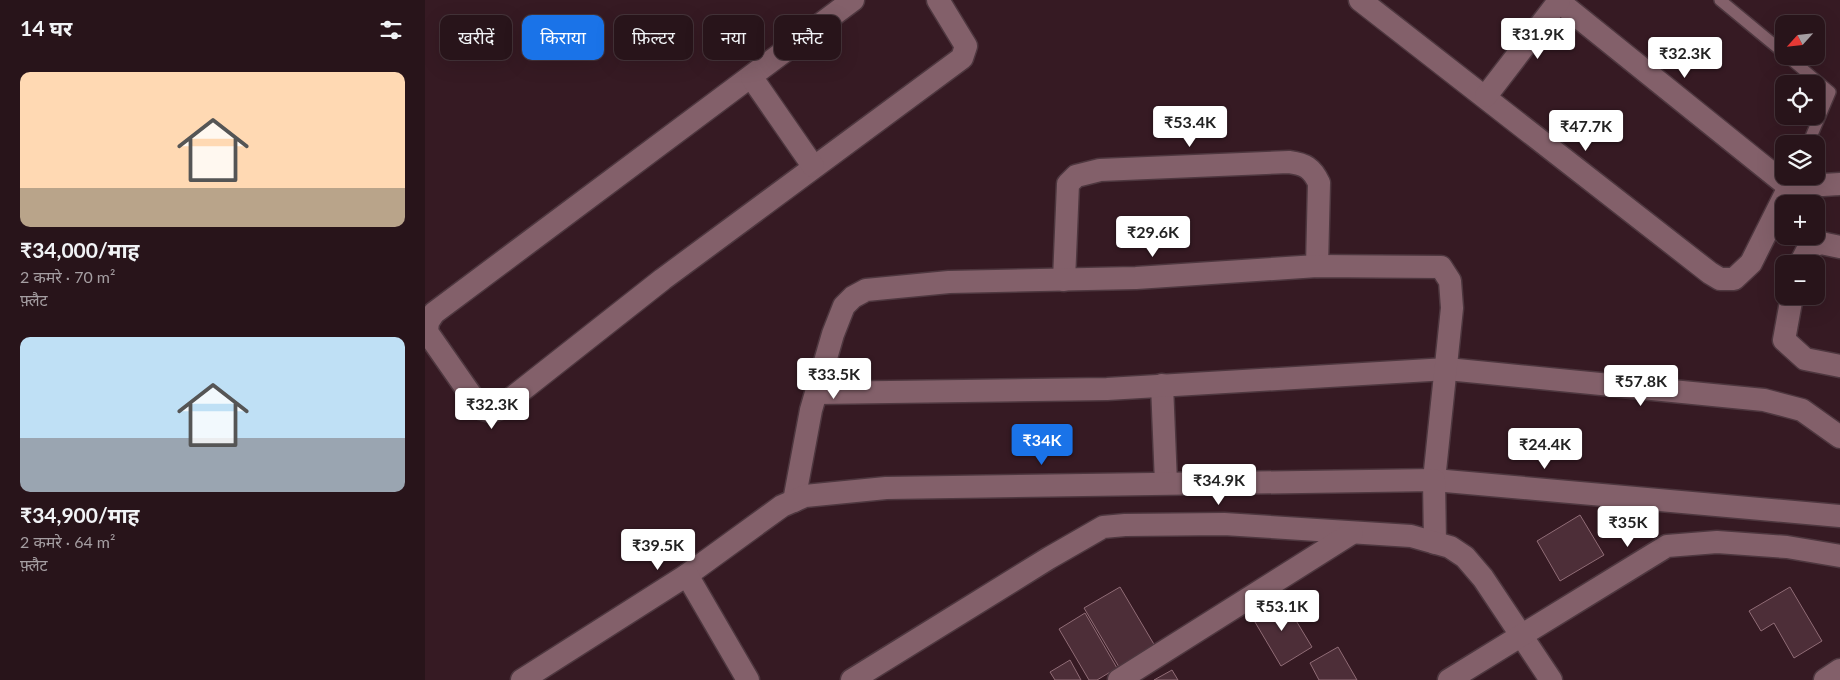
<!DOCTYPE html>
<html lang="hi">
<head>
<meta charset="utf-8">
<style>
	:root { --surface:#28141a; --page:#301d23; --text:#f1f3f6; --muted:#a59ea2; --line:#443339; --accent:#1a73e8 }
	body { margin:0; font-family:Lato,"Noto Sans Devanagari",sans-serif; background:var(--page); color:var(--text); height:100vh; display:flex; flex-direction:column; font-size:19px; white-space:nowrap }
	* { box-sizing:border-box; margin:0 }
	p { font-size:16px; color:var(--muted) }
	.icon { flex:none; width:28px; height:28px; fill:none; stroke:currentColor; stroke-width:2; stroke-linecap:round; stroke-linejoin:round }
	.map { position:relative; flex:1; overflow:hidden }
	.details { display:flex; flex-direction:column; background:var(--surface); width:425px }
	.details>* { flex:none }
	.hud { position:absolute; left:15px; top:15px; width:475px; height:45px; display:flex; gap:10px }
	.needle { width:32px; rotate:243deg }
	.buttons { position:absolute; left:1350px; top:15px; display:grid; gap:10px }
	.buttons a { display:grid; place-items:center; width:50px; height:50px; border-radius:10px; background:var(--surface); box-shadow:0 5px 20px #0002,0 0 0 1px var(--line); font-size:25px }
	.price { position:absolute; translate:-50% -42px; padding:0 11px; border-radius:5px; background:#fff; color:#222; font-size:16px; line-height:32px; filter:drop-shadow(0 1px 2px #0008) }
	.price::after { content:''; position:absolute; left:50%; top:30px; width:15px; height:11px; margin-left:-8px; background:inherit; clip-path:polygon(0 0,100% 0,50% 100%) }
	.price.on { background:var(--accent); color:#fff }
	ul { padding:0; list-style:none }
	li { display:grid; align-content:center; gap:10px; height:265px; padding:0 20px }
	li span { display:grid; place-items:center; height:155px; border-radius:10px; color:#555 }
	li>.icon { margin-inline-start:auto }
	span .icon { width:90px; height:90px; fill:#fffc; stroke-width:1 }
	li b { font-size:21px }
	h2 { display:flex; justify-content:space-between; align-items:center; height:60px; padding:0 20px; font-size:21px }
	.pill { padding:0 18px; border-radius:10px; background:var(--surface); box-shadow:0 5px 20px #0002,0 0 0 1px var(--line); font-size:18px; line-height:45px }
	.pill.on { background:var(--accent); color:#fff }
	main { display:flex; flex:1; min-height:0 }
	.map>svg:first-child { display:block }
	.building { fill:#4d2e38; stroke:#906c76 }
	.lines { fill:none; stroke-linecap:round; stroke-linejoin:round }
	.service-casing { stroke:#4e373f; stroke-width:14 }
	.minor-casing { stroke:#4e373f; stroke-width:25 }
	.service { stroke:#83606a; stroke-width:11 }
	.minor { stroke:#83606a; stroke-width:22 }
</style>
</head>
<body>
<main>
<section class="details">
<h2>14 घर<svg class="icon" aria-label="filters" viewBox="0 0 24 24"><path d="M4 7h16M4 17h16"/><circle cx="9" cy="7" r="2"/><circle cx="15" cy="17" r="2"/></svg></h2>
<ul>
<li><span style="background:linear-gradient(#ffd9b3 75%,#b9a48a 0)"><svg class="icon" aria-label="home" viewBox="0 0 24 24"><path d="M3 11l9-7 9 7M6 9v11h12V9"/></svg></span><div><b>₹34,000/माह</b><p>2 कमरे · 70 m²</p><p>फ़्लैट</p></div></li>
<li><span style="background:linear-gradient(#bfe0f5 65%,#9aa5b1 0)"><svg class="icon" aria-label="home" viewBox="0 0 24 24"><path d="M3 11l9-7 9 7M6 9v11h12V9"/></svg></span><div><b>₹34,900/माह</b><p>2 कमरे · 64 m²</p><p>फ़्लैट</p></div></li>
</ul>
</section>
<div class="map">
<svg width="1415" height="680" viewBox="0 0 1415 680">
	<rect width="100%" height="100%" fill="#361a23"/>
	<g class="building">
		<polygon points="1155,515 1179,555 1135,581 1112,541"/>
		<polygon points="695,587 730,646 694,667 659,608"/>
		<polygon points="1365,587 1397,641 1369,658 1349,623 1336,631 1324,611"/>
		<polygon points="858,599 887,647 856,666 827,617"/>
		<polygon points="660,613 692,668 672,680 664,680 634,629"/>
		<polygon points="913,647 932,680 894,680 885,663"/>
		<polygon points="645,660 656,680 630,680 625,672"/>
		<polygon points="747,670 753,680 729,680"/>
	</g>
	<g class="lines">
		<defs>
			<g id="service">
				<polyline points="1295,0 1359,53"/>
				<polyline points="1362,56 1405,92 1383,144"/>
			</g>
			<g id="minor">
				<polyline points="428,0 9,313 3,322 2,332 55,408 65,411 73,409 238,279 537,58 541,46 513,0"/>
				<polyline points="935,0 1285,273 1295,279 1309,279 1326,263 1364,187"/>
				<polyline points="1132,0 1364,187 1415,184"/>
				<polyline points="327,78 388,166"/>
				<polyline points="1061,96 1134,1"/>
				<polyline points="1375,264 1384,247 1396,243 1415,247"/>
				<path d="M639 280 643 184 651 176 675 170 864 162C880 164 887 168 894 183L892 266"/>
				<polyline points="1367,296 1359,340 1380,359 1415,366"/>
				<polyline points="737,385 741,483"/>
				<polyline points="392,393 682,389 1022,369 1339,400 1377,410 1415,437"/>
				<polyline points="369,501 386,410 408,334 419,306 428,297 441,290 524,282 711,278 892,266 1016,267 1025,281 1027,308 1009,480 1415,516"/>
				<polyline points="262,575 357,506 380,496 461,488 1009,480 1010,543"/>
				<polyline points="97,680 262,575 323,680"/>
				<polyline points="427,680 624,558 678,527 700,525 799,524 986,536 1025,547 1040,557 1058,578 1126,680"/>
				<polyline points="694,680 927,533"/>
				<polyline points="1024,680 1242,546 1292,542 1362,547 1415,556"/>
				<polyline points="1400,680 1415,670"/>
			</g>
		</defs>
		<use href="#service" class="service-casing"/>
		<use href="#minor" class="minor-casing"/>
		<use href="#service" class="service"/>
		<use href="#minor" class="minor"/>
	</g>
</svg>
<div class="buttons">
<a><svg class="needle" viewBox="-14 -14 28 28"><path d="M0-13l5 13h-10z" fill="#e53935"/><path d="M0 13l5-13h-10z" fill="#a59ea2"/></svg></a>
<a><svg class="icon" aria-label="locate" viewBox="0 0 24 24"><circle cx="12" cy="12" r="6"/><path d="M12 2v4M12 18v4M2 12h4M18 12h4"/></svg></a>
<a><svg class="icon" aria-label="layers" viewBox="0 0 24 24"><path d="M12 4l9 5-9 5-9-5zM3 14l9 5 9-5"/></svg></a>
<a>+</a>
<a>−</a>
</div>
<b class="price" style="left:1113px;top:60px">₹31.9K</b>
<b class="price" style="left:1260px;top:79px">₹32.3K</b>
<b class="price" style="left:765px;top:148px">₹53.4K</b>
<b class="price" style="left:1161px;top:152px">₹47.7K</b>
<b class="price" style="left:728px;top:258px">₹29.6K</b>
<b class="price" style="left:409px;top:400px">₹33.5K</b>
<b class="price" style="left:1216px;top:407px">₹57.8K</b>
<b class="price" style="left:67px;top:430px">₹32.3K</b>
<b class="price on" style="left:617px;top:466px">₹34K</b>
<b class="price" style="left:1120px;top:470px">₹24.4K</b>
<b class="price" style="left:794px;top:506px">₹34.9K</b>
<b class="price" style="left:1203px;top:548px">₹35K</b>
<b class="price" style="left:233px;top:571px">₹39.5K</b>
<b class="price" style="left:857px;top:632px">₹53.1K</b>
<div class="hud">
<a class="pill">खरीदें</a>
<a class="pill on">किराया</a>
<a class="pill">फ़िल्टर</a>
<a class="pill">नया</a>
<a class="pill">फ़्लैट</a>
</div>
</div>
</main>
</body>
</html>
